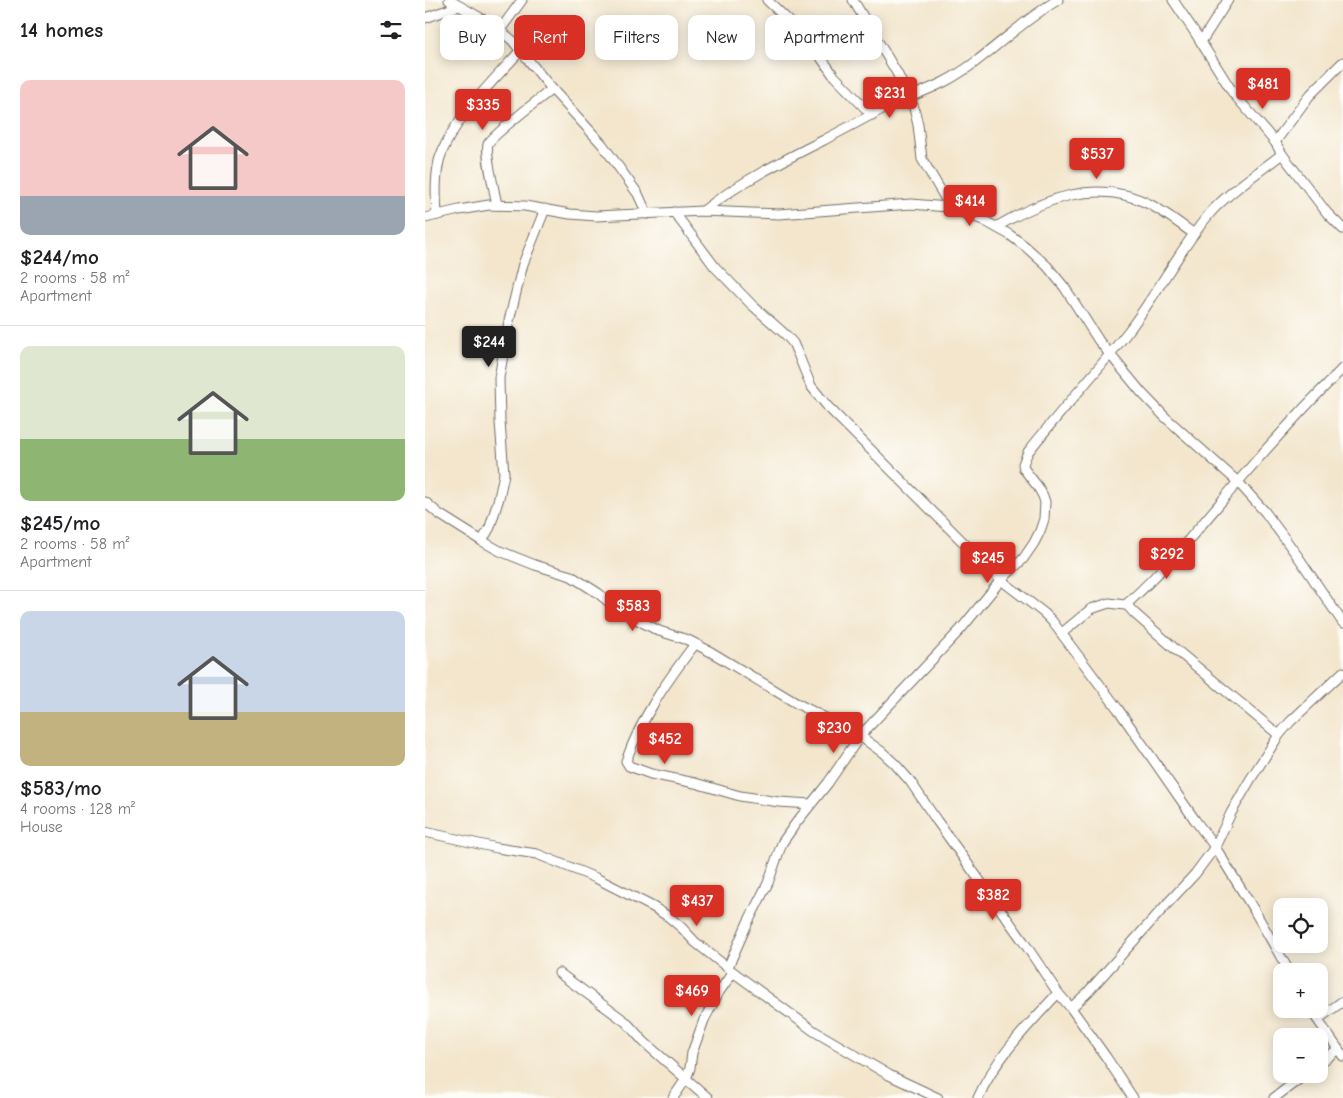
<!DOCTYPE html>
<html lang="en">
<head>
<meta charset="utf-8">
<style>
	:root { --surface:#fff; --page:#f2f2f2; --text:#202124; --muted:#757577; --line:#e0e0e0; --accent:#d93025 }
	body { margin:0; font-family:"Comic Neue",sans-serif; background:var(--page); color:var(--text); height:100vh; display:flex; flex-direction:column; font-size:19px; white-space:nowrap }
	* { box-sizing:border-box; margin:0 }
	p { font-size:16px; color:var(--muted) }
	.icon { flex:none; width:28px; height:28px; fill:none; stroke:currentColor; stroke-width:2; stroke-linecap:round; stroke-linejoin:round }
	.map { position:relative; flex:1; overflow:hidden }
	.sheet { display:flex; flex-direction:column; background:var(--surface); width:425px }
	.sheet>* { flex:none }
	.guide { position:absolute; left:15px; top:15px; width:475px; height:45px; display:flex; gap:10px }
	.buttons { position:absolute; left:848px; top:898px; display:grid; gap:10px }
	.buttons a { display:grid; place-items:center; width:55px; height:55px; border-radius:10px; background:var(--surface); box-shadow:0 2px 12px #0003; font-size:25px }
	.price { position:absolute; translate:-50% -42px; padding:0 11px; border-radius:5px; background:var(--accent); color:#fff; font-size:16px; line-height:32px; filter:drop-shadow(0 1px 2px #0008) }
	.price::after { content:''; position:absolute; left:50%; top:30px; width:15px; height:11px; margin-left:-8px; background:inherit; clip-path:polygon(0 0,100% 0,50% 100%) }
	.price.active { background:#222; color:#fff }
	ul { padding:0; list-style:none }
	li { display:grid; align-content:center; gap:10px; height:265px; padding:0 20px }
	li+li { border-top:1px solid var(--line) }
	li span { display:grid; place-items:center; height:155px; border-radius:10px; color:#555 }
	li>.icon { margin-inline-start:auto }
	span .icon { width:90px; height:90px; fill:#fffc; stroke-width:1 }
	li b { font-size:21px }
	h2 { display:flex; justify-content:space-between; align-items:center; height:60px; padding:0 20px; font-size:21px }
	.tag { padding:0 18px; border-radius:10px; background:var(--surface); box-shadow:0 2px 12px #0003; font-size:18px; line-height:45px }
	.tag.active { background:var(--accent); color:#fff }
	main { display:flex; flex:1; min-height:0 }
	.map>svg:first-child { display:block }
	.lines { fill:none; stroke-linecap:round; stroke-linejoin:round }
	.minor-casing { stroke:#716c64; stroke-width:11 }
	.minor { stroke:#fff; stroke-width:9 }
</style>
</head>
<body>
<main>
<section class="sheet">
<h2>14 homes<svg class="icon" aria-label="filters" viewBox="0 0 24 24"><path d="M4 7h16M4 17h16"/><circle cx="9" cy="7" r="2"/><circle cx="15" cy="17" r="2"/></svg></h2>
<ul>
<li><span style="background:linear-gradient(#f6c9c9 75%,#9aa5b1 0)"><svg class="icon" aria-label="home" viewBox="0 0 24 24"><path d="M3 11l9-7 9 7M6 9v11h12V9"/></svg></span><div><b>$244/mo</b><p>2 rooms · 58 m²</p><p>Apartment</p></div></li>
<li><span style="background:linear-gradient(#dfe7d0 60%,#8fb573 0)"><svg class="icon" aria-label="home" viewBox="0 0 24 24"><path d="M3 11l9-7 9 7M6 9v11h12V9"/></svg></span><div><b>$245/mo</b><p>2 rooms · 58 m²</p><p>Apartment</p></div></li>
<li><span style="background:linear-gradient(#c9d6e8 65%,#c2b280 0)"><svg class="icon" aria-label="home" viewBox="0 0 24 24"><path d="M3 11l9-7 9 7M6 9v11h12V9"/></svg></span><div><b>$583/mo</b><p>4 rooms · 128 m²</p><p>House</p></div></li>
</ul>
</section>
<div class="map">
<svg width="918" height="1098" viewBox="0 0 918 1098">
	<rect width="100%" height="100%" fill="#fdfcf7"/>
	<filter id="ink" filterUnits="userSpaceOnUse"><feTurbulence type="fractalNoise" baseFrequency=".02" numOctaves="2"/><feDisplacementMap in="SourceGraphic" scale="10" xChannelSelector="R" yChannelSelector="G"/><feConvolveMatrix kernelMatrix="1 2 1 2 8 2 1 2 1" color-interpolation-filters="sRGB"/></filter>
	<filter id="wash" filterUnits="userSpaceOnUse"><feTurbulence type="fractalNoise" baseFrequency=".0096" numOctaves="4" result="noise"/><feDisplacementMap in="SourceGraphic" scale="20" xChannelSelector="R" yChannelSelector="G"/><feGaussianBlur stdDeviation="1.12" result="paint"/><feColorMatrix in="noise" values="0 0 0 0 0 0 0 0 0 0 0 0 0 0 0 0 0 1.4 0 .05"/><feComposite in="paint" operator="in"/></filter>
	<g filter="url(#wash)">
		<rect width="100%" height="100%" fill="#f3e6cd"/>
	</g>
	<g filter="url(#ink)">
		<g class="lines">
			<defs>
				<g id="minor">
					<polyline points="24,0 68,25 87,40 127,89 177,144 213,194 222,214"/>
					<polyline points="342,0 383,39 409,76 447,115"/>
					<polyline points="428,0 472,73 489,108 493,125 497,159 526,208"/>
					<polyline points="748,0 771,34 808,93 850,142 857,154 902,213 918,229"/>
					<polyline points="0,18 34,6"/>
					<polyline points="75,30 97,0"/>
					<polyline points="776,42 803,0"/>
					<polyline points="850,142 884,96 918,62"/>
					<path d="M72 205C70 193 60 154 63 144 66 136 117 97 127 89"/>
					<path d="M278 211C315 182 357 161 399 140 420 129 442 117 463 106 481 98 501 91 519 82 561 60 592 23 633 0"/>
					<polyline points="249,212 290,267 327,305 361,335 368,343 373,354 386,386 403,407 576,580 619,613 627,621 693,709 770,820 790,847 829,910 864,971"/>
					<path d="M12 215C11 197 10 179 14 161 25 122 69 80 96 50"/>
					<polyline points="0,218 34,210 64,205 100,206 145,214 171,216 278,211 354,214 486,204 523,207 558,220 585,235 601,247 622,266 640,288 674,341 716,392 740,417 813,482 840,512 874,558 918,623"/>
					<path d="M571 227C617 200 672 177 724 204 740 212 755 224 769 234"/>
					<polyline points="0,502 14,514 57,541 75,551 110,565 146,576 173,593 190,607 211,619 234,631 263,640 286,652 371,703 435,736 457,752 470,764 485,781 512,821 598,941 633,993 646,1008 681,1057 708,1098"/>
					<polyline points="57,541 65,527 74,498 79,474 75,422 74,378 84,321 98,264 120,209"/>
					<polyline points="702,605 709,613 749,648 854,735"/>
					<path d="M637 633 666 609 684 603 700 605 705 601C744 565 778 523 812 483 846 443 881 405 918 368"/>
					<path d="M270 644C242 681 217 716 201 761L204 766 226 774 270 783 315 796 354 802 386 804"/>
					<polyline points="0,832 72,848 112,854 171,878 228,907 244,917 257,928 270,942 308,972 389,1031 464,1075 513,1098"/>
					<path d="M303 967 323 922 343 883 357 843 371 823 403 783 435 736 536 629 576 580 598 559 609 543 615 531 619 519 620 502 618 496 613 487 599 469 598 464 603 452C636 410 673 371 705 329 734 291 755 248 786 212 806 190 833 173 857 154"/>
					<polyline points="134,973 201,1022 219,1042 283,1098"/>
					<polyline points="646,1008 662,993 741,905 770,874 790,847 806,813 825,780 854,735 865,722 918,672"/>
					<polyline points="885,1009 918,1056"/>
					<polyline points="893,1019 918,1001"/>
					<polyline points="894,1064 913,1049"/>
					<polyline points="248,1098 261,1079 265,1068 267,1053 279,1020 294,992 308,972"/>
					<path d="M553 1098C571 1057 603 1026 633 993"/>
					<polyline points="849,1098 881,1074"/>
				</g>
			</defs>
			<use href="#minor" class="minor-casing"/>
			<use href="#minor" class="minor"/>
		</g>
	</g>
</svg>
<div class="buttons">
<a><svg class="icon" aria-label="locate" viewBox="0 0 24 24"><circle cx="12" cy="12" r="6"/><path d="M12 2v4M12 18v4M2 12h4M18 12h4"/></svg></a>
<a>+</a>
<a>−</a>
</div>
<b class="price" style="left:838px;top:110px">$481</b>
<b class="price" style="left:465px;top:119px">$231</b>
<b class="price" style="left:58px;top:131px">$335</b>
<b class="price" style="left:672px;top:180px">$537</b>
<b class="price" style="left:545px;top:227px">$414</b>
<b class="price active" style="left:64px;top:368px">$244</b>
<b class="price" style="left:742px;top:580px">$292</b>
<b class="price" style="left:563px;top:584px">$245</b>
<b class="price" style="left:208px;top:632px">$583</b>
<b class="price" style="left:409px;top:754px">$230</b>
<b class="price" style="left:240px;top:765px">$452</b>
<b class="price" style="left:568px;top:921px">$382</b>
<b class="price" style="left:272px;top:927px">$437</b>
<b class="price" style="left:267px;top:1017px">$469</b>
<div class="guide">
<a class="tag">Buy</a>
<a class="tag active">Rent</a>
<a class="tag">Filters</a>
<a class="tag">New</a>
<a class="tag">Apartment</a>
</div>
</div>
</main>
</body>
</html>
